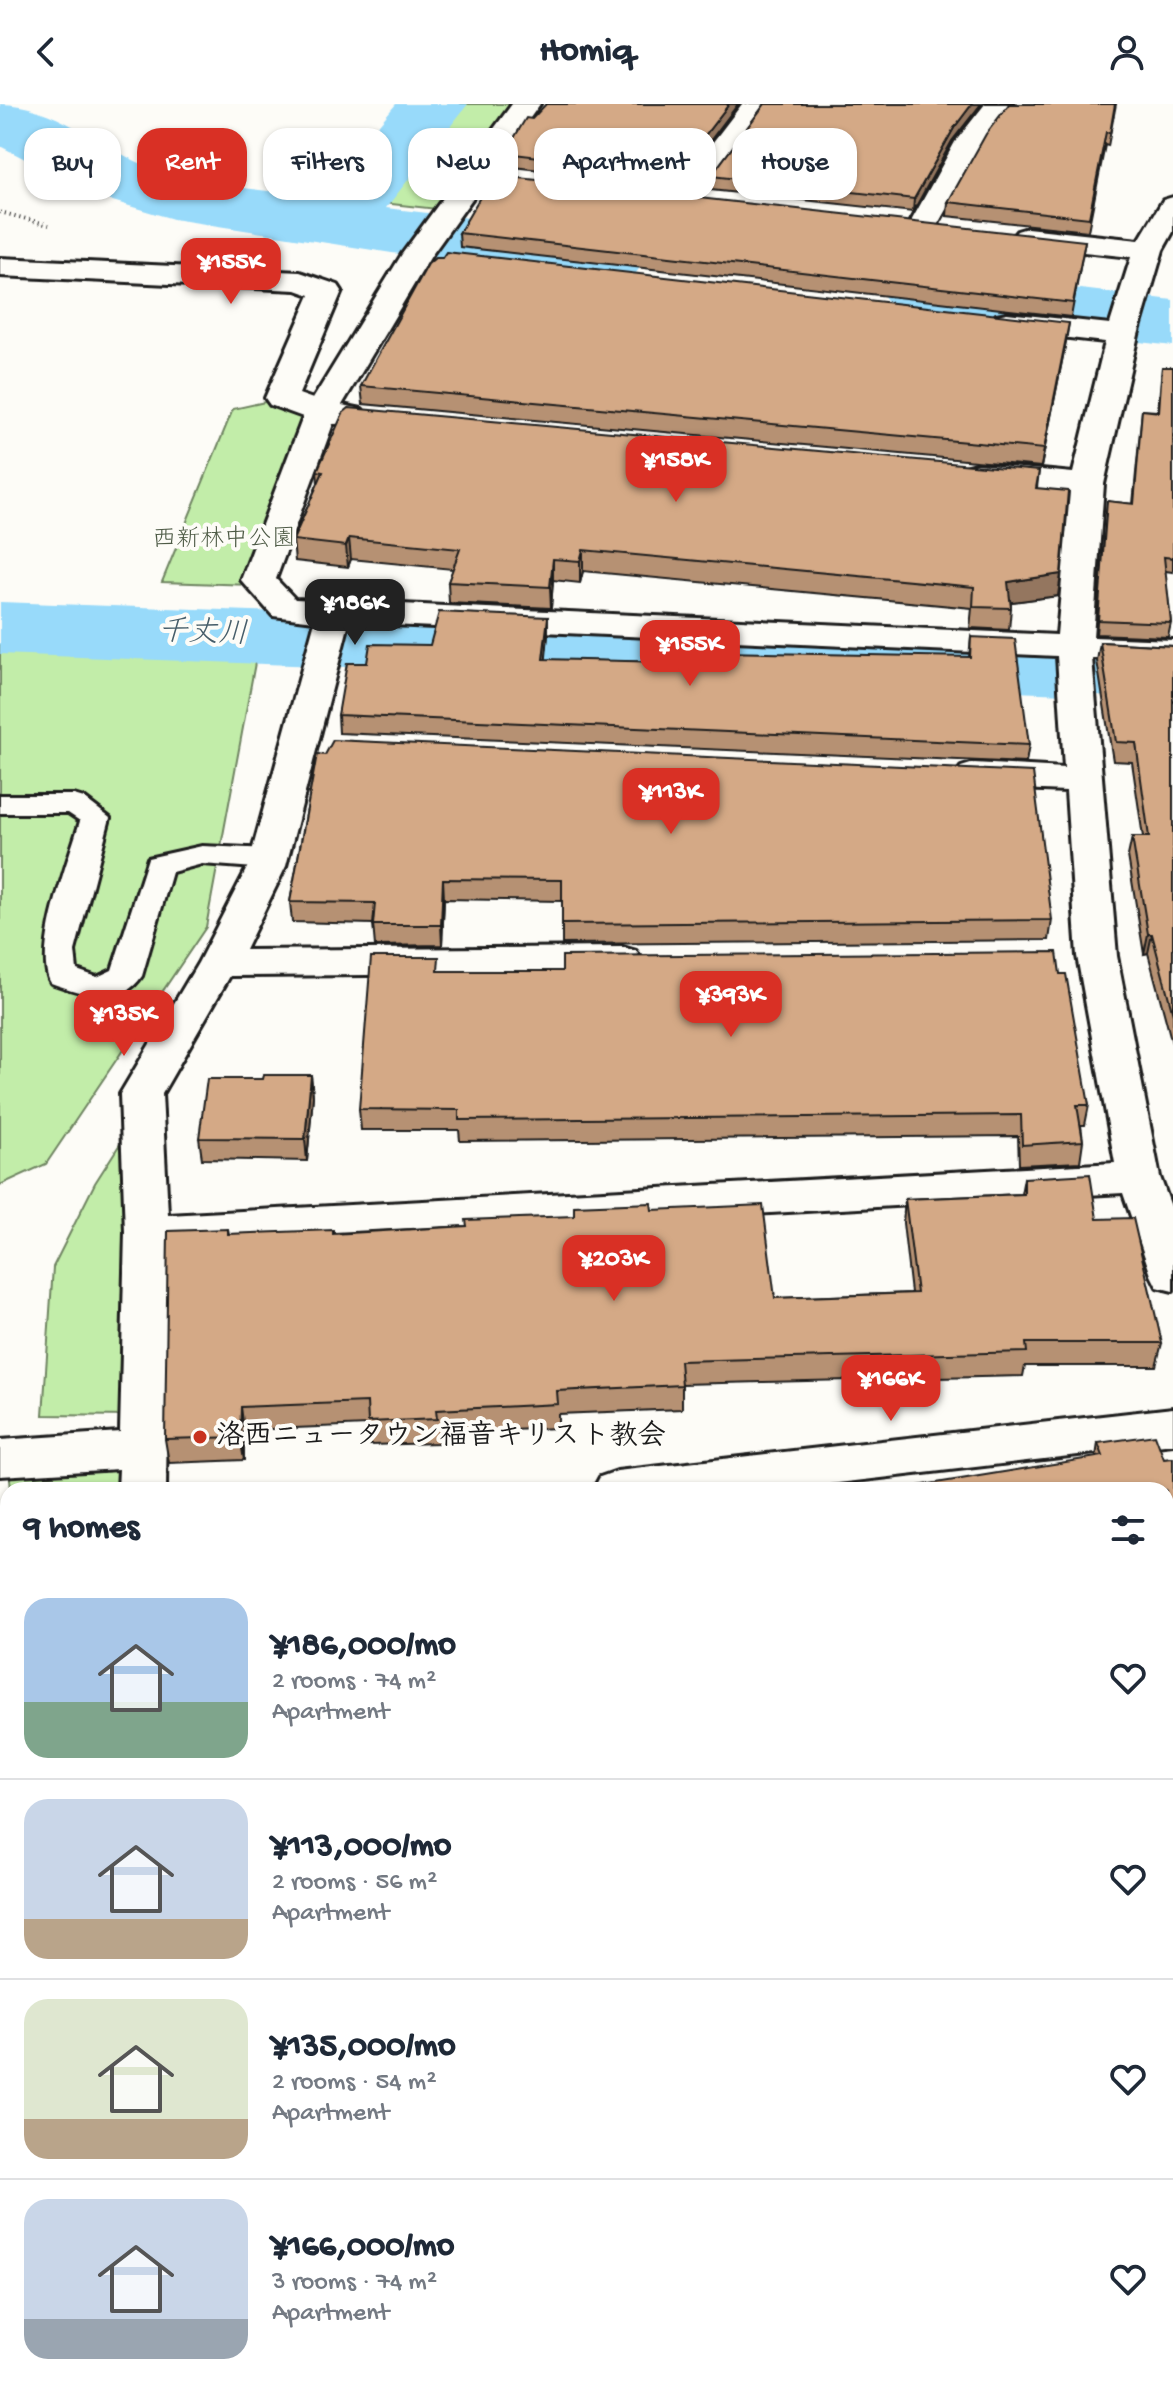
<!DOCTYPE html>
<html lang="en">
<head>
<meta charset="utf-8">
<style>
	:root { --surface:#fff; --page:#f2f2f3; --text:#1f2937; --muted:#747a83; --line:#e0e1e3; --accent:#d93025 }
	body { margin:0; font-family:"Gochi Hand","Klee One",sans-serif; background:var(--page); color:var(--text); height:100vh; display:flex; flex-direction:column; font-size:30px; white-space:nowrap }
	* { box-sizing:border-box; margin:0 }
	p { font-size:26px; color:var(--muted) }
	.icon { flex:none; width:44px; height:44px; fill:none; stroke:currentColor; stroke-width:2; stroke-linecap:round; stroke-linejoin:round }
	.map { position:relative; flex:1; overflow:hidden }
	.details { position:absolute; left:0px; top:1378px; width:1174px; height:912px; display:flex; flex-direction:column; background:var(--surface); border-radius:24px 24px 0 0; box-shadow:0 2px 6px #0004 }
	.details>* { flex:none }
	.guide { position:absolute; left:24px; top:24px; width:1126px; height:72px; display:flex; gap:16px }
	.price { position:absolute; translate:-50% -68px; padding:0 18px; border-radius:16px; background:var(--accent); color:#fff; font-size:26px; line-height:52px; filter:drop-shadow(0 2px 4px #0008) }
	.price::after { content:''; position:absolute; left:50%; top:48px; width:24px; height:18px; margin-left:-12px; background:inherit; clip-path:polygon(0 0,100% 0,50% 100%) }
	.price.active { background:#222; color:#fff }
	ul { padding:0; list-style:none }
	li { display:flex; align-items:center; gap:24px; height:200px; padding:0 24px }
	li+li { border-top:2px solid var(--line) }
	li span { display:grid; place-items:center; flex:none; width:224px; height:160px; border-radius:24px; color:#555 }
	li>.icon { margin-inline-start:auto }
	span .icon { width:96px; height:96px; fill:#fffc; stroke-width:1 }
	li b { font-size:34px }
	h2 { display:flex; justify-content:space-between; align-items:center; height:96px; padding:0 24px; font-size:34px }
	.chip { padding:0 28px; border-radius:24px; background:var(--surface); box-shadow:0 2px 6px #0004; font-size:28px; line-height:72px }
	.chip.active { background:var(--accent); color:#fff }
	header { display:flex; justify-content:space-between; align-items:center; height:104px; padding:0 24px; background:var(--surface); font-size:36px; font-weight:800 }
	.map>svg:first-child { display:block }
	.green { fill:#c2eda9; stroke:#6f8462; stroke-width:2 }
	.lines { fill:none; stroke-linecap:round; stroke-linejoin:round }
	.river { fill:#98dafa; fill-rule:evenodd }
	.lane-casing { stroke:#1c1c1c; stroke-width:6 }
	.street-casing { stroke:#1c1c1c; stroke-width:6 }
	.path { stroke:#1c1c1c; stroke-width:4; stroke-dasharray:1 4; stroke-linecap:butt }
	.lane { fill:#fdfcf7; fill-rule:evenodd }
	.street { fill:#fdfcf7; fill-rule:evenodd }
	.wall { fill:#b69173; stroke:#1c1c1c; stroke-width:2 }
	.shaded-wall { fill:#94765e; stroke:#1c1c1c; stroke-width:2 }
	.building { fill:#d4a986; stroke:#1c1c1c; stroke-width:2 }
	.poi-dot { fill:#c8321e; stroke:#fdfcf7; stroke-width:3 }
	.labels { text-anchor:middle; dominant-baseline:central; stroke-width:8; stroke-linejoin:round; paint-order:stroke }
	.far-park-label { font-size:24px; fill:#4e5b46; stroke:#fdfcf7 }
	.poi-label { font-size:28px; font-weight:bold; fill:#1c1c1c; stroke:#fdfcf7; text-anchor:start }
	.water-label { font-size:30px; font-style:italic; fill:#475e6a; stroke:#fdfcf7 }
</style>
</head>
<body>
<header><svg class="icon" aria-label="back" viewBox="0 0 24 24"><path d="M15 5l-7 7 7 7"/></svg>Homiq<svg class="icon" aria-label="person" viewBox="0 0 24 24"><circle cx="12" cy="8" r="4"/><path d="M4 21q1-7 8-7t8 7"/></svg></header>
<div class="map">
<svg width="1173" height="2290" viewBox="0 0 1173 2290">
	<rect width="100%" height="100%" fill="#fdfcf7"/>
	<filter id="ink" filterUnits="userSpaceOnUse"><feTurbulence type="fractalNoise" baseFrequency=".0125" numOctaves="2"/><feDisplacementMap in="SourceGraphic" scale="16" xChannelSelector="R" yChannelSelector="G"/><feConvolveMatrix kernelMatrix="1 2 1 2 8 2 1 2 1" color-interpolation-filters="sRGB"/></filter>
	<g filter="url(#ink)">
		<g class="green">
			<polygon points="461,0 519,0 437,105 373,98"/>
			<polygon points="274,296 312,312 252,481 162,478 233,305"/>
			<polygon points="0,541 257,548 206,823 46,1060 0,1081"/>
			<polygon points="141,1007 132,1312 43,1311 53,1163 95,1079"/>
			<polygon points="132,1356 131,1386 11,1386 9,1364"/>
			<polygon points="8,1678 8,2282 53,2282 54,2290 0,2290 0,1681"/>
		</g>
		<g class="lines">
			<g class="river">
				<path d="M0 0C53 0 100 43 147 62 200 83 262 85 318 93L396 0H468L386 104 610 131 636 137 647 153 636 169 610 175 392 149 173 115 96 92 0 42Z"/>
				<polygon points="920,166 1173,196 1173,242 920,212 893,205 882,189 893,173"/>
				<polygon points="0,498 1173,540 1173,594 0,550"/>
			</g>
			<defs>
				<g id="lane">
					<path d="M0 691H74L84 694 110 714 75 847 77 866 97 873 112 866 148 754 202 742 269 745 280 748 284 755 280 762 269 765 202 760 172 768 142 872C121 905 80 889 51 879 32 849 70 752 80 717L68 709H0Z"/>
					<rect x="102" y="2282" width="46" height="8"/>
				</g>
				<g id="street">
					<path d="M512 0H540L431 152 342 301 362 305 367 312 362 319 333 320 276 475 295 495 1057 531 1070 388 977 380 965 377 960 370 965 363 977 360 1073 369 1105 238 1007 227 996 225 992 218 996 211 1007 209 1110 220 1131 153 1027 142 1017 139 1012 133 1017 127 1027 124 1139 136 1163 96 1173 93V128L1163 146 1138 231 1104 380 1093 533 1173 536V558L1092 554 1117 852 1160 1073 1173 1108V1187L1157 1183 1151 1171 1123 1089 169 1143 166 1386H118L119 1365 0 1372V1336L120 1328 125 1128 120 990 198 859 248 762 315 517 273 512 241 476 303 313 270 301 265 294 310 191 296 186 0 172V154L300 168 338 181 342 187 299 290 313 295 402 150ZM349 519 1057 552 1064 664 974 659 961 663 955 671 961 679 974 683 1066 687 1077 852 1115 1059 168 1111 162 990 230 872 622 869 636 865 642 856 636 847 622 843 245 846 286 762Z"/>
					<polygon points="742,0 770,0 695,100 675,100 670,94"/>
					<polygon points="985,0 1014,0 982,41 934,127 914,127 909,121 955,38"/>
					<polygon points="1173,1304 1173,1340 778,1386 593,1386 600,1373 617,1367"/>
					<polygon points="1173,1621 1173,1665 1166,1666 1166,1622"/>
					<polygon points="1173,2004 1173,2058 1166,2060 1166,2006"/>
					<polygon points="1166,2150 1173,2153 1173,2226 1166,2223"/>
					<polygon points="203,2282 263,2282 265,2290 205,2290"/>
					<polygon points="683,2282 743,2282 746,2290 686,2290"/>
				</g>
			</defs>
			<use href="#lane" class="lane-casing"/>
			<use href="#street" class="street-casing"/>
			<polyline class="path" points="0,108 49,121"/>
			<use href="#lane" class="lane"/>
			<use href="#street" class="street"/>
		</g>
		<g class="wall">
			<polygon points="738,0 676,82 506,62 505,49 532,15"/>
			<polygon points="765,0 981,0 952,37 913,108 711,86 711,72"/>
			<polygon points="1116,0 1108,42 1105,41 1088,127 947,112 948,98"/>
			<polygon points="459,129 1085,137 1071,213 460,143"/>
			<polygon points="1066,237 1041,363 363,300 361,282"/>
			<polygon points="1162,263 1173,263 1173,468 1165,467 1171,519 1168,533 1096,530 1107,397 1133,400 1142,306 1158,307"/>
			<polygon points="317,367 1039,367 1037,384 1058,492 1011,498 1011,504 1009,526 970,524 972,504 583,467 580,479 553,476 551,504 449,499 448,478 453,465 351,455 348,463 295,457 293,436 318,379"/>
			<polygon points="548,513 548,531 545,556 666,558 969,553 971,533 1029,641 1026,659 339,629 338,611 367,559 430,541"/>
			<polygon points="1100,538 1173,542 1173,943 1148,849 1144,850 1128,752 1132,733 1143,733 1132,658 1113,657 1097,557"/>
			<polygon points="317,650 1052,816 1049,836 562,840 562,797 444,795 442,841 375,842 373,820 292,818 290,798"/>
			<polygon points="440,867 1060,870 1089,1001 1085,1021 1081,1021 1083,1037 1080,1058 1019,1061 1018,1032 460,1037 459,1026 361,1026 359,1005"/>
			<polygon points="311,971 313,992 307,1057 202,1055 199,1034 263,975"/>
			<polygon points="1024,1074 1097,1115 1162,1239 1156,1262 1025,1262 1023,1272 682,1280 682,1305 558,1310 558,1324 438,1329 438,1339 370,1341 368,1321 244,1326 244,1356 169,1359 165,1335 228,1125 229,1130 334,1129 467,1122 652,1106 775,1194 911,1189 903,1119 905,1095 1021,1090"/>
			<polygon points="1098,1339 1164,1355 1173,1354 1173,1430 1166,1431 1173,1448 1173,1570 1166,1571 1166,1386 1096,1353"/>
			<polygon points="793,2282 897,2282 899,2290 795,2290"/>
		</g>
		<g class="shaded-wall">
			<polygon points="729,0 738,0 676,82 676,69"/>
			<polygon points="972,0 981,0 952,37 913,108 914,95 954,24"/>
			<polygon points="1069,219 1066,237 1041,363 1044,345"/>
			<polygon points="349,434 351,455 348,463 346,442"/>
			<polygon points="583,446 583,467 580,479 580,457"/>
			<polygon points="553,455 553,476 551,504 550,483"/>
			<polygon points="1061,470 1058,492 1005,499 1008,478"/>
			<polygon points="548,513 548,531 544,574 543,555"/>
			<polygon points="443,775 444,795 442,841 441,821"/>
			<polygon points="1148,830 1152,830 1148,849 1144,850"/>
			<polygon points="311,971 313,992 307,1057 305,1035"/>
			<polygon points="241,1303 244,1326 244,1356 240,1333"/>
			<polygon points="1173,1910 1173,1931 1166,1933 1166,1911"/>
		</g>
		<g class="building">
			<polygon points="546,0 729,0 676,69 505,49 526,14 532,15"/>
			<polygon points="765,0 972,0 954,24 914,95 711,72"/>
			<polygon points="1009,0 1115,0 1110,29 1106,28 1089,114 948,98 986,30"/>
			<polygon points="493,71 1085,137 1073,199 459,129"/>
			<polygon points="446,148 1069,219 1044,345 361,282 428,160 435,154 442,154"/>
			<polygon points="1162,263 1173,263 1173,454 1164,453 1171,519 1098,516 1107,397 1134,400 1142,306 1159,308"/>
			<polygon points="349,304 1039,367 1036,384 1068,387 1061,470 1008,478 1011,504 973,503 974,483 583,446 580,457 553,455 550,483 448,478 460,445 349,434 346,442 293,436 323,368 317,367 343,309"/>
			<polygon points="439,508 548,513 543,555 666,558 666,547 970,553 971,533 1015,535 1029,641 338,611 347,559 367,559 370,540 430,541"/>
			<polygon points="1100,538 1173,542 1173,910 1152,830 1148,830 1132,733 1149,733 1136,639 1116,638"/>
			<polygon points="333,636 1033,668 1052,816 562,820 562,776 443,775 441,821 373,821 375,799 290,798 317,650 325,651"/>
			<polygon points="1057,848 1060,870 1066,870 1089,1001 1077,1001 1083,1037 1022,1041 1021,1011 459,1016 459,1006 359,1005 371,853 439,853 438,867 562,867 562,852"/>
			<polygon points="264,971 311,971 305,1035 199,1034 207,975 263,975"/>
			<polygon points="1090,1070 1097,1115 1133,1114 1162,1239 1026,1239 1027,1248 680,1257 682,1281 557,1287 558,1300 436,1306 437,1315 368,1318 367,1298 241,1303 240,1333 165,1335 168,1127 228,1125 228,1130 333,1126 333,1130 467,1122 466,1116 574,1112 574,1102 651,1099 652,1106 763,1101 775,1194 917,1189 905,1095 1024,1090 1024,1074"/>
			<polygon points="1155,1331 1164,1355 1173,1354 1173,1406 1166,1408 1166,1386 893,1386 1103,1352 1098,1339"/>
			<polygon points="1166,1431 1173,1448 1173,1547 1166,1548"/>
			<polygon points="1166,1702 1173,1702 1173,1910 1166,1911"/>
			<polygon points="324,2282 637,2282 639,2290 297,2290 297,2288"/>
			<polygon points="802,2282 897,2282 899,2290 804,2290"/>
			<polygon points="955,2282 1111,2282 1114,2290 919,2290"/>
		</g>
	</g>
	<circle class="poi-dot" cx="200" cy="1333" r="8"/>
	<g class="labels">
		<g class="far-park-label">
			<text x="224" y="436">西新林中公園</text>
		</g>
		<g class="poi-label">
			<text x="216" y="1333">洛西ニュータウン福音キリスト教会</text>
		</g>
		<g class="water-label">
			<text transform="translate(203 531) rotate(2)">千丈川</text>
		</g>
	</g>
</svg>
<b class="price" style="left:231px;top:202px">¥155K</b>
<b class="price" style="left:676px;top:400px">¥158K</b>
<b class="price active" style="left:355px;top:543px">¥186K</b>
<b class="price" style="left:690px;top:584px">¥155K</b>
<b class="price" style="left:671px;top:732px">¥113K</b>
<b class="price" style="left:731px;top:935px">¥393K</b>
<b class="price" style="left:124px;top:954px">¥135K</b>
<b class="price" style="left:614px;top:1199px">¥203K</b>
<b class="price" style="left:891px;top:1319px">¥166K</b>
<div class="guide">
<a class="chip">Buy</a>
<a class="chip active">Rent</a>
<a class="chip">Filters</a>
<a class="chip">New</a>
<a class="chip">Apartment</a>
<a class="chip">House</a>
</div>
<section class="details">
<h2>9 homes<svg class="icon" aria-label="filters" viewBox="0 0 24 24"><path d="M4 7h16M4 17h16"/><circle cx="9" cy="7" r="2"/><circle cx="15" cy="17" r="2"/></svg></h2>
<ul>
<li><span style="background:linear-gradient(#a9c7e8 65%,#7fa58c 0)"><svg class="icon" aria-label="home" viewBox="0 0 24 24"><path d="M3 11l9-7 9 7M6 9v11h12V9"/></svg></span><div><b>¥186,000/mo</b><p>2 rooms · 74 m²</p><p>Apartment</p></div><svg class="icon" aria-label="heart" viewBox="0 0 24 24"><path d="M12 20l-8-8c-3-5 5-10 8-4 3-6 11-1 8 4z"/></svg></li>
<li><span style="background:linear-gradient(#c9d6e8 75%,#b9a48a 0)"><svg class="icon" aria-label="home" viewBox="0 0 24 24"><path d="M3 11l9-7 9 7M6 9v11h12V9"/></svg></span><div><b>¥113,000/mo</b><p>2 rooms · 56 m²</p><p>Apartment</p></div><svg class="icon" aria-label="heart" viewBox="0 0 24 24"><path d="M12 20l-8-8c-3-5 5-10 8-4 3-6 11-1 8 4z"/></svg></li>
<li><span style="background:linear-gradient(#dfe7d0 75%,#b9a48a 0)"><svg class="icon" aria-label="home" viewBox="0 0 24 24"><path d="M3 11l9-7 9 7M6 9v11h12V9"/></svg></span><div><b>¥135,000/mo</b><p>2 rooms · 54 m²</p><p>Apartment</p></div><svg class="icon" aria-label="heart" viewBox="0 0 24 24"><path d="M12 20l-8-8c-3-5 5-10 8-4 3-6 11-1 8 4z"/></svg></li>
<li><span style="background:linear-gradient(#c9d6e8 75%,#9aa5b1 0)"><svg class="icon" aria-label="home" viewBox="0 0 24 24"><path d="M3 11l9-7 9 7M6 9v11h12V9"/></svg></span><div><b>¥166,000/mo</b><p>3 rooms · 74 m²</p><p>Apartment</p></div><svg class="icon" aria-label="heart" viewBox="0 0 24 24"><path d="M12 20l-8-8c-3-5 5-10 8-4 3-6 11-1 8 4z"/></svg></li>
</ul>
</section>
</div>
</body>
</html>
